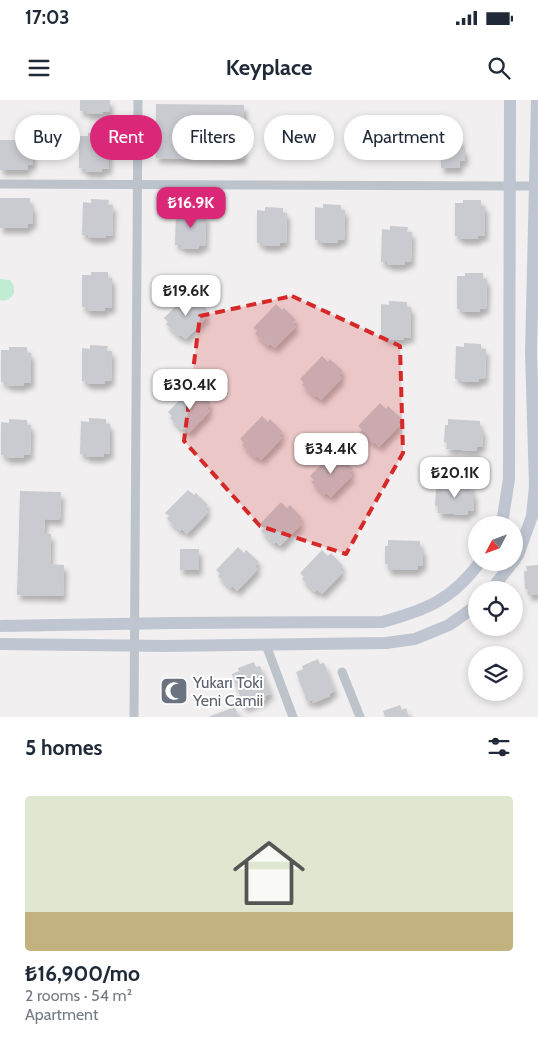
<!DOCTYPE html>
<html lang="en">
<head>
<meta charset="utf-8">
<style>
	:root { --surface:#fff; --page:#f2f2f3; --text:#1f2937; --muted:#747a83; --line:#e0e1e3; --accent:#db2777 }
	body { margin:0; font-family:Cabin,sans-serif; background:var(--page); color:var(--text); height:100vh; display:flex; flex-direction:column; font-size:19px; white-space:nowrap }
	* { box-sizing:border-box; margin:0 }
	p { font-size:16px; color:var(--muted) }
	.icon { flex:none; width:28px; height:28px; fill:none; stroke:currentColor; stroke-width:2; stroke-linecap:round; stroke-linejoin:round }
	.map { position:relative; height:617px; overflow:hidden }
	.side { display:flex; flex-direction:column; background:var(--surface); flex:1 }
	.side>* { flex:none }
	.top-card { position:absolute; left:15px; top:15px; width:509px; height:45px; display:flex; gap:10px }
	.needle { width:32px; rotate:229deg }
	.tools { position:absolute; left:468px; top:416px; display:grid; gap:10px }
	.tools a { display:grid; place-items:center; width:55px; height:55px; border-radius:50%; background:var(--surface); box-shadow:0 2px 8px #0003; font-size:25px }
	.price { position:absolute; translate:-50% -42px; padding:0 11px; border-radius:10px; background:#fff; color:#222; font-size:16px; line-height:32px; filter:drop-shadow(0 1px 2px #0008) }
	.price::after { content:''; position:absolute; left:50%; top:30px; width:15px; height:11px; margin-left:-8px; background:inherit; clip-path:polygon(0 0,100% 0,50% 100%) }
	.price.on { background:var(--accent); color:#fff }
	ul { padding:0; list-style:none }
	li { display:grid; align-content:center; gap:10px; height:265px; padding:0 25px }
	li+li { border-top:1px solid var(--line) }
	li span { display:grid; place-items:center; height:155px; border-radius:5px; color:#555 }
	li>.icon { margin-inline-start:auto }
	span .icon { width:90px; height:90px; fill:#fffc; stroke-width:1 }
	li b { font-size:21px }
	h2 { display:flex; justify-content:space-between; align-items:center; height:60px; padding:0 25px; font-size:21px }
	.pill { padding:0 18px; border-radius:22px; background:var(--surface); box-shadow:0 2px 8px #0003; font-size:18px; line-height:45px }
	.pill.on { background:var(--accent); color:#fff }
	.status { display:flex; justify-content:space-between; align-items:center; height:35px; padding:0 25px; background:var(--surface); direction:ltr }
	.status svg { height:14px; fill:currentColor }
	header { display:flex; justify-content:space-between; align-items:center; height:65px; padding:0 25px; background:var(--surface); font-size:22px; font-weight:700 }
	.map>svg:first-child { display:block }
	.green { fill:#c2ebd4 }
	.building { fill:#c9cbd1; filter:url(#shadow) }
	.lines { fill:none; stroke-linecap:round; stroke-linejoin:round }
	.street { stroke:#bcc3cb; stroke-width:9 }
	.secondary { stroke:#bfc6d1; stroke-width:12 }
	.marked { fill:#d62828; fill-opacity:0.2; stroke:#d62828; stroke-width:4; stroke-dasharray:10 6; stroke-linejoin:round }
	.labels { text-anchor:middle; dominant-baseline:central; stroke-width:4; stroke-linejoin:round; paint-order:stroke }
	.worship-label { font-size:16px; fill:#5b616d; stroke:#fff; text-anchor:start }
</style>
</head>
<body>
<div class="status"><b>17:03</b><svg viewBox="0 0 49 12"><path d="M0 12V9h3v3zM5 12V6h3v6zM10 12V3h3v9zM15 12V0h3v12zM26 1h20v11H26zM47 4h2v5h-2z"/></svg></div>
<header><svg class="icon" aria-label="menu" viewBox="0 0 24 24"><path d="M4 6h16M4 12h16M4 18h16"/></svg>Keyplace<svg class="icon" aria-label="search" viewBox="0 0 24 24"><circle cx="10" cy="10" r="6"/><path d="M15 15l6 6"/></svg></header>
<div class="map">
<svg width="538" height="617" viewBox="0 0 538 617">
	<defs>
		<filter id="shadow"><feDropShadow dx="3" dy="5.5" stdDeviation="2.5" flood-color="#0004"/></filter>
	</defs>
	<rect width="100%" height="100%" fill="#f1efef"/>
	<path class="green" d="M0 179 10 180 14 186V193C11 199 6 202 0 200Z"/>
	<g class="building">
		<polygon points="80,0 110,0 110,12 103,12 103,14 86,14 86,11 80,11"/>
		<polygon points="156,4 244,5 243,59 156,58"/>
		<polygon points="88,33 105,33 105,39 109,39 109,69 102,69 102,72 85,72 85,69 79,68 79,36 88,36"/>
		<polygon points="440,39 461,39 461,49 465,49 465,61 460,61 460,68 441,68"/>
		<polygon points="0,40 29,40 29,48 33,48 33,65 27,65 28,70 0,70"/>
		<polygon points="0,98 30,98 30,106 33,106 33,124 28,124 28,128 0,128"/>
		<polygon points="91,99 109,100 108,105 113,105 112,136 106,135 106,138 88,138 88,135 82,135 83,102 91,103"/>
		<polygon points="463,100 481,100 481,106 485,106 485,136 478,136 478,139 460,139 460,136 455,136 455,103 463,103"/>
		<polygon points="323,104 341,105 341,110 345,110 344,140 338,140 338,143 320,143 320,140 315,140 315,107 323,108"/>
		<polygon points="265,107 283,108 283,113 287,113 286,143 280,143 280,146 262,146 262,143 257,143 257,110 265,111"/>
		<polygon points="184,110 202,110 201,116 206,116 205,146 199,146 199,149 181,148 181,145 175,145 176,113 184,113"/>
		<polygon points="390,126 408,127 407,132 412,132 411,162 405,162 404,165 387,165 387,162 381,162 382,129 390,130"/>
		<polygon points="91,172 108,172 108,178 112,178 112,208 105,208 105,211 87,211 87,208 82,207 82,175 91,175"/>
		<polygon points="465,173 483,173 483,179 487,179 486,209 480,209 480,212 462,212 462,209 457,209 457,176 465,176"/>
		<polygon points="187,195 192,201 195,198 207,210 204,214 207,217 186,239 181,235 179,236 166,224 168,222 164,218"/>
		<polygon points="389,201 407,202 407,207 411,207 411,238 404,237 404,240 386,240 386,237 381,237 381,204 389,205"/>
		<polygon points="276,204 282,210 284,208 296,220 293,224 296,227 275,248 270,244 268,246 255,234 257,231 253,228"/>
		<polygon points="464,243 481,244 481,249 486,249 485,279 479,279 479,282 461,282 461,279 455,279 456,246 464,247"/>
		<polygon points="90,245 108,246 107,251 112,251 111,281 105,281 105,284 87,284 87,281 82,281 82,248 90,249"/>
		<polygon points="9,247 27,247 27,253 31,253 31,283 24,283 24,286 6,285 6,282 1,282 1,250 9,250"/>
		<polygon points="322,256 328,262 330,259 343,271 339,275 342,278 321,300 317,296 315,297 302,285 304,283 300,279"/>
		<polygon points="190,289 196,294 198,292 211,304 207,308 210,311 189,333 184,328 182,330 170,318 172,316 168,312"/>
		<polygon points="380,303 386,309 388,306 401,318 397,322 400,325 379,347 375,342 373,344 360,332 362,330 358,326"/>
		<polygon points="262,316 268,322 270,319 283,332 279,335 282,338 261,360 257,356 255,358 242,345 244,343 240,339"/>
		<polygon points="89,318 106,319 106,324 110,324 110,354 104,354 103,357 86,357 86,354 80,354 81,321 89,322"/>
		<polygon points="9,319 27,320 27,325 31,325 30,355 24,355 24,358 6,358 6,355 1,355 1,322 9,323"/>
		<polygon points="448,319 480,321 480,329 483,330 482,347 477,347 477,351 446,349 447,343 444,342 445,325 448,325"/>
		<polygon points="332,353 338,359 340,357 353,369 349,372 352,376 331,397 326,393 324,395 311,382 314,380 310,376"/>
		<polygon points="439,383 472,385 471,393 474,393 474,411 468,410 468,415 438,413 438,406 435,406 436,389 439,389"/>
		<polygon points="188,390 194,395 196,393 208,405 205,409 208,412 187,434 182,429 180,431 167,419 169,416 165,413"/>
		<polygon points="20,391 61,392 60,420 45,419 44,434 51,434 50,464 64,465 63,496 17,495"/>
		<polygon points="281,402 287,408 290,405 302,418 298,421 302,424 280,446 276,442 274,444 261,431 263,429 259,425"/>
		<polygon points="388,440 420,441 420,449 423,449 423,466 418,466 418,470 388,470 388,464 385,464 385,446 388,446"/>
		<polygon points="238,447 244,453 246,450 259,462 255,466 258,469 237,491 232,486 230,488 218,476 220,474 216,470"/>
		<rect x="180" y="449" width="19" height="21"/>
		<polygon points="322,450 328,456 331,453 343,466 339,469 343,472 322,494 317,490 315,492 302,479 304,477 300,473"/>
		<polygon points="538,465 538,495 528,495 528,489 525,489 524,471 527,471 526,466"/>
		<polygon points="318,559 320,564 324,563 335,591 329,594 330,596 313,603 312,600 307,602 296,572 303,569 302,566"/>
		<polygon points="254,562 256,567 260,566 271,594 265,596 266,599 244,607 232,574 239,571 238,568"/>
		<polygon points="400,605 402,610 406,608 409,617 385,617 383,611"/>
		<polygon points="235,607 239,617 210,617 210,616"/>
	</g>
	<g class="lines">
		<g class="street">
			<polyline points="0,84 538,86"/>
			<polyline points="266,545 293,617"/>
			<polyline points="342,572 360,617"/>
			<polyline points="134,617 138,0"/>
		</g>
		<g class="secondary">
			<polyline points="499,425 503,417 509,379 510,0"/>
			<polyline points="514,461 518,455 532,416 535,386 531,252 537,0"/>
			<polyline points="491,490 513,462"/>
			<path d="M0 526 172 523 382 522C426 510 452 500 480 462"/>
			<polyline points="0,544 165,546 386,543 415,539 449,525 476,506"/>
		</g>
	</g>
	<path class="marked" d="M292 196 400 246 403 353 346 454 260 426 184 341 200 216Z"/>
	<defs>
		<symbol id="mosque-square" viewBox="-11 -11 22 22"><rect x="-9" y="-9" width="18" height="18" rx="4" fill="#6b7280" stroke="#fff"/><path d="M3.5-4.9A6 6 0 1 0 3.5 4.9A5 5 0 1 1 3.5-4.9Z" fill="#fff"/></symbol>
	</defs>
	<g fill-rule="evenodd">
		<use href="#mosque-square" x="158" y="575" width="32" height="32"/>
	</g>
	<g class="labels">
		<g class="worship-label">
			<text x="193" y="582">Yukarı Toki<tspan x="193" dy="18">Yeni Camii</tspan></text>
		</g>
	</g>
</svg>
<div class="tools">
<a><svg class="needle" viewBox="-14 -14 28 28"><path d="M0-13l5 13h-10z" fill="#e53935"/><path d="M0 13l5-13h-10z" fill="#747a83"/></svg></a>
<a><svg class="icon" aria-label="locate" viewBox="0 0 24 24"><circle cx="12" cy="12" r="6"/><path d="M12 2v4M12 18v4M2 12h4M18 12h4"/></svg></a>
<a><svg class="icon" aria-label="layers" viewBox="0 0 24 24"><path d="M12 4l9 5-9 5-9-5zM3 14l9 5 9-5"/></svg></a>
</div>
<b class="price on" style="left:191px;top:129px">₺16.9K</b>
<b class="price" style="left:186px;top:217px">₺19.6K</b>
<b class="price" style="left:190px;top:311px">₺30.4K</b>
<b class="price" style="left:331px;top:375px">₺34.4K</b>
<b class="price" style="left:455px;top:399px">₺20.1K</b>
<div class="top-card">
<a class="pill">Buy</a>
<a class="pill on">Rent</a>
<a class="pill">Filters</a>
<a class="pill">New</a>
<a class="pill">Apartment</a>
</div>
</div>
<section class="side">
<h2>5 homes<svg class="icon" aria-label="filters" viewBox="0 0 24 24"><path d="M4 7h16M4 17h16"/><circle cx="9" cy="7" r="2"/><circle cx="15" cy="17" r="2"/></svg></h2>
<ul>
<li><span style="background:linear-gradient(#dfe7d0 75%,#c2b280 0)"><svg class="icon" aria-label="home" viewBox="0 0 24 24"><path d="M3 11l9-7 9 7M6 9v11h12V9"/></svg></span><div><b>₺16,900/mo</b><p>2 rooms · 54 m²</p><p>Apartment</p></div></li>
</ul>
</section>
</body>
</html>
